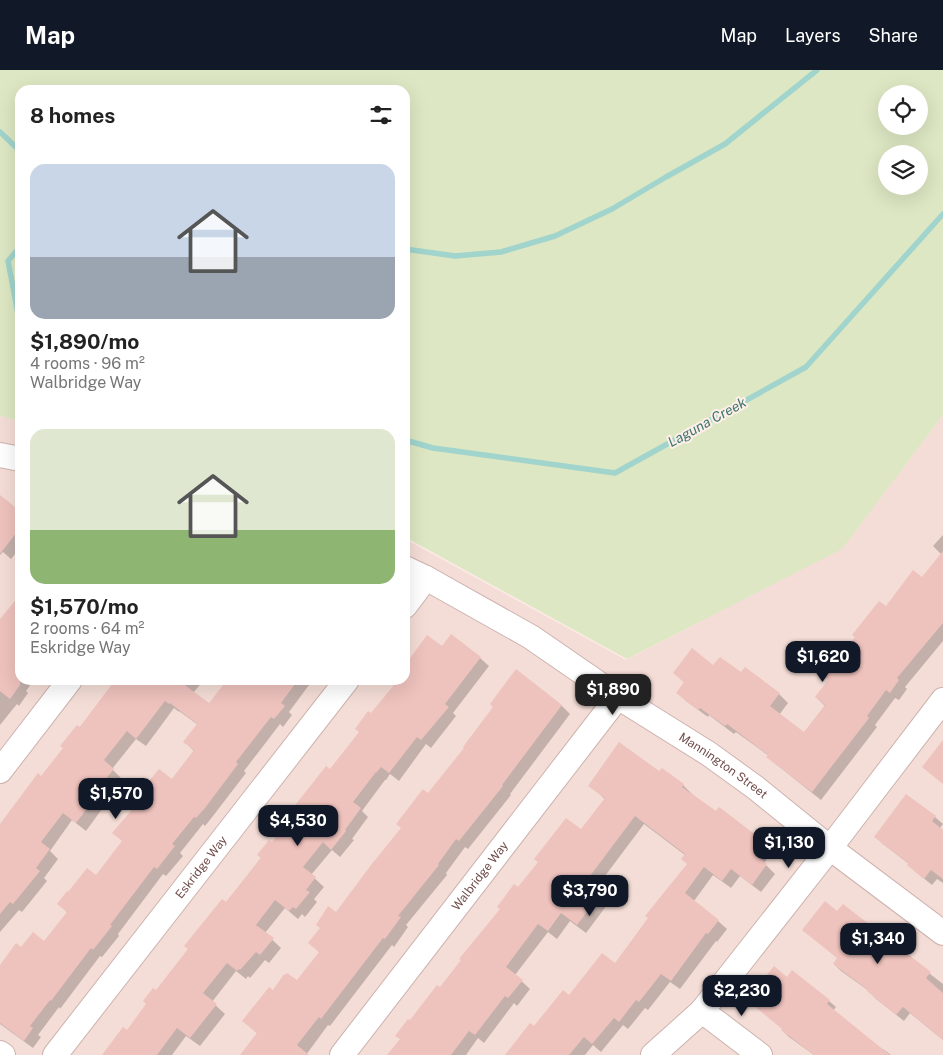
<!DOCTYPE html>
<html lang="en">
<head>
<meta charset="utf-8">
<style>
	:root { --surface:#fff; --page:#f6f6f6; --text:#222; --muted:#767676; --accent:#111827 }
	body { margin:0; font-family:"Public Sans",sans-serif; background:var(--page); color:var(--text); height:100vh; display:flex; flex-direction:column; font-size:19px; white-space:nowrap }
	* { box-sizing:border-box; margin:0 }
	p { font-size:16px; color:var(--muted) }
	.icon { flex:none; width:28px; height:28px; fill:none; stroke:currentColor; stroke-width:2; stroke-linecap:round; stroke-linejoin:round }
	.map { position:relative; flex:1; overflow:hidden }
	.side { position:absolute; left:15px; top:15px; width:395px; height:600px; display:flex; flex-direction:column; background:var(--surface); border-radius:15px; box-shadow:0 5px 20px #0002 }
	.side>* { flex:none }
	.fabs { position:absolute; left:878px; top:15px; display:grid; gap:10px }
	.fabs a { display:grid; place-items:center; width:50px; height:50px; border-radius:50%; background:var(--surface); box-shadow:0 5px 20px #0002; font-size:25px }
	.price { position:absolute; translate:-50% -42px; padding:0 11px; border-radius:10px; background:var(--accent); color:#fff; font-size:16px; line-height:32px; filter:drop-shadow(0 1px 2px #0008) }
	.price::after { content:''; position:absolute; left:50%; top:30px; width:15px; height:11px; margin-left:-8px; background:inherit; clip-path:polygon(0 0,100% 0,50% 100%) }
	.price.selected { background:#222; color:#fff }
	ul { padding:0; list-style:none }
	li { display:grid; align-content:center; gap:10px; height:265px; padding:0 15px }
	li span { display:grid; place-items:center; height:155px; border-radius:15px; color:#555 }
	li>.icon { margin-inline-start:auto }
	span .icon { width:90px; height:90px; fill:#fffc; stroke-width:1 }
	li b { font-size:21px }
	h2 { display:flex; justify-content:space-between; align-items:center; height:60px; padding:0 15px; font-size:21px }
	header { display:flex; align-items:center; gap:30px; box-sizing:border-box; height:70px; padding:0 25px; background:var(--accent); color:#fff }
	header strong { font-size:24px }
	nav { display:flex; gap:28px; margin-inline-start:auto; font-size:18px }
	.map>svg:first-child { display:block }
	.residential { fill:#f4ddd6 }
	.green { fill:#dde7c3; fill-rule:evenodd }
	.shadow { fill:#0003 }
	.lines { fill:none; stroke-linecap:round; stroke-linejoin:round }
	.stream { stroke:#a0d4cc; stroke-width:5.5 }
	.building { fill:#eec2bd }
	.street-casing { stroke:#cdb2ae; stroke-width:26 }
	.street { stroke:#fff; stroke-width:24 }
	.labels { text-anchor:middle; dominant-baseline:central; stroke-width:4; stroke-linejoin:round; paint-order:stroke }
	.street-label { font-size:12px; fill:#714d4b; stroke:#fef0e9 }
	.water-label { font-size:14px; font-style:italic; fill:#40766f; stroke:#fef0e9 }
</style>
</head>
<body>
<header>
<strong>Map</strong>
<nav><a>Map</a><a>Layers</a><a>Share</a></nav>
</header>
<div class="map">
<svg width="943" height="985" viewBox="0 0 943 985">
	<rect width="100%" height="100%" fill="#fbebe4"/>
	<polygon class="residential" points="943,345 943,985 0,985 0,346 20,351 20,610 405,610 405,469 626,590 842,478"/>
	<path class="green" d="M0 0H943V345L842 479 627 589 405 467V20H20V351L0 346ZM886 24H919V56H886ZM886 84H919V116H886Z"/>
	<g class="shadow">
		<polygon points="0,427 20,442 20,478 11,489 3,482 0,485"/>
		<polygon points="943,465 943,571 905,617 907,619 899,630 895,628 875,655 877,657 821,730 777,695 768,687 769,686 736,662 734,664 709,645 708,647 686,631 678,622 685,613 674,603 714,596 741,604 745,599 779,624 788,633 779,645 805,664 825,636 816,627 886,538 922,509 942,485 933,476"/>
		<polygon points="20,539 20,610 34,610 26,621 28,623 19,636 17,634 0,655 0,551"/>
		<polygon points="451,566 480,588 489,596 453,643 456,646 431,678 426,674 399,711 390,704 386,710 385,710 362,741 368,747 352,769 354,770 340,787 332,780 311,805 324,817 314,829 317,832 305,847 302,844 298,849 285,838 265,863 281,878 269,893 265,890 250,908 248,906 246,909 236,901 212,932 225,944 200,976 186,966 172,985 103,985 127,962 156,922 360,662 371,645 394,616 392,613 394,610 405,610 405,596 442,578"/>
		<polygon points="516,601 562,636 570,644 510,724 511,725 468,779 465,777 446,803 447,805 406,855 408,857 394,877 392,875 330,956 328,955 306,985 242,985 258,964 244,951 273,922 297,912 320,883 310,873 336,844 466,678 495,637"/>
		<polygon points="116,610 204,610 193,623 210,635 228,610 319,610 316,614 312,611 289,642 292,645 283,657 280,654 244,701 246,703 213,746 205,756 203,754 180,783 183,786 166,806 163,804 118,864 119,866 102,887 100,886 60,939 59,937 38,965 41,967 33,978 0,954 0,903 22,879 44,873 68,843 59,834 97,806 194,681 185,672 198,655 179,641 179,642 174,638 146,676 136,669 112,699 122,709 107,726 110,728 86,761 72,750 50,781 58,789 44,808 47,811 22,842 19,840 0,862 0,756 42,707"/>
		<polygon points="662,700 683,715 692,724 716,743 720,738 764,773 773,781 764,793 775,804 761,822 740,806 731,818 713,805 694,831 718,851 727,859 717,872 716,871 680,919 670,912 648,940 645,938 628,959 623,955 601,982 593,975 585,985 506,985 534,957 569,926 615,895 688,794 685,785 644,754 596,818 610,831 586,863 570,851 557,869 548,862 515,905 530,919 517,936 514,933 484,973 478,968 466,985 389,985 401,970 410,952 440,918 518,819 581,761 605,729 589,715 660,703"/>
		<polygon points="907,726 935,747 943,754 940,758 943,761 943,813 937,809 932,815 916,802 908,795 909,794 883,774 876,767"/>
		<polygon points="843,836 943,914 943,970 910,943 904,951 875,928 869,921 841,901 834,894 838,889 838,843"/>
		<polygon points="787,909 829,931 836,937 833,941 882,981 883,979 891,985 814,985 789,967 782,960 783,959 748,930"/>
	</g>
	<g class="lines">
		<g class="stream">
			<polyline points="0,62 20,81"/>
			<polyline points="20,177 8,191 20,254"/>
			<polyline points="405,179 455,186 501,182 555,166 612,139 666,107 725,74 817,0"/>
			<polyline points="405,370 433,378 615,403 806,297 943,144"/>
		</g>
	</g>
	<g class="building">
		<polygon points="0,425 20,441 20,458 0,484"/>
		<polygon points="943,481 943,553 897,608 899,610 890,623 886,620 867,646 869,648 812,722 766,687 768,685 727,654 725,656 700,638 698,640 676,623 684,612 673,603 692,578 713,595 720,587 741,602 745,597 780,623 770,636 804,662 825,635 815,627 828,610 825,607 855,567 852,565 879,531 886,536 913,500 922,507"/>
		<polygon points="20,525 20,615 10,629 0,621 0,549"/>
		<polygon points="451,564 481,587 445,634 449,637 421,670 417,667 389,703 381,697 376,703 376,702 353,732 361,738 345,760 346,761 331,780 323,772 303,797 316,807 306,820 310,822 296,839 293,837 289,841 275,830 256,855 274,868 260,885 256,882 240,900 239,899 237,901 227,893 203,923 217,934 190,968 177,958 157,985 102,985 123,957 127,960 146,934 143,931 153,918 156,920 188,879 184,876 222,829 226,832 261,788 257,785 269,770 272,772 293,747 289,743 326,696 330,699 359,662 355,659 368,641 371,643 398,610 405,610 405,595 427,565 442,576"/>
		<polygon points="516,599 562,635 502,715 503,716 459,771 456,769 438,794 439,795 398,846 401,847 385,869 383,868 321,949 319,947 297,975 309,985 240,985 257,963 242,951 269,917 273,920 284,904 285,905 287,903 297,910 319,882 308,873 320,858 316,855 328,836 336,842 371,795 401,758 396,754 423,719 428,723 464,678 463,677 493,637 490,634"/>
		<polygon points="115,610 178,610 209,633 227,610 298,610 281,633 285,636 274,649 271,647 236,692 238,694 205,738 196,748 194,747 172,774 175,776 157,799 154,797 110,855 112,856 93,880 91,878 51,931 50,930 30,956 33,958 24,971 0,953 0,895 16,873 21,877 33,862 44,871 67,842 57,834 67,821 68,822 87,798 96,805 122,771 112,763 136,735 132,732 159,699 172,709 194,680 183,672 197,654 170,633 169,634 165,631 136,669 127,661 104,690 114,699 99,717 102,719 76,753 63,743 41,772 50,779 36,798 40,801 13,834 10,832 0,844 0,754 38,703 41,706 63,678 60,676 77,655 80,657"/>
		<polygon points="943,670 943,714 922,697"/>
		<polygon points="619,672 659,701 662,698 684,714 682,717 716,741 719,737 765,772 755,785 767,794 752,815 731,799 722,811 704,797 685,823 719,850 708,864 706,863 671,911 661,904 639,932 636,930 619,952 614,948 592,974 584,967 569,985 505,985 530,953 534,956 563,920 569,925 602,883 615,893 648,848 645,846 687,794 681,789 685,784 635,746 587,810 602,822 577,855 561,843 548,861 538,854 506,897 523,910 508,928 505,926 475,965 469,961 451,985 387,985 400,969 395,966 408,949 410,950 437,915 440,917 461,890 459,889 500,839 497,837 514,814 518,817 538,792 534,789 566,748 581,759 605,728 588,716"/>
		<polygon points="906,724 936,746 932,751 943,760 943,809 931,800 924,809 907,795 908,793 874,767"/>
		<polygon points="825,831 837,841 843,834 931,902 926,908 943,923 943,970 903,937 896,945 867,921 868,920 833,894 837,888 802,860"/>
		<polygon points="774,896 787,907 792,900 830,930 827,934 890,985 814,985 781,960 782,959 747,930"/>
	</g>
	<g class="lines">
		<defs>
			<g id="street">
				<polyline points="0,385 20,389"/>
				<path id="s1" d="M405 498 426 508 531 567 618 627 709 684 756 718 830 778 943 863"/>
				<polyline points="405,536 426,508"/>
				<polyline points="0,701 70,610"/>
				<polyline points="702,941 760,985"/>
				<polyline points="0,983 3,985"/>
				<path id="s2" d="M55 985 347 610"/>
				<path id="s3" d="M342 985 618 627"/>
				<polyline points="653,985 702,941 830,778 943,630"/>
			</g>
		</defs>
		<use href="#street" class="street-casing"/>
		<use href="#street" class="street"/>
	</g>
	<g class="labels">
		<g class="street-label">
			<text stroke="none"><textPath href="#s1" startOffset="375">Mannington Street</textPath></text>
			<text stroke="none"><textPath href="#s2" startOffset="238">Eskridge Way</textPath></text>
			<text stroke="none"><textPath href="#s3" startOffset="226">Walbridge Way</textPath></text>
		</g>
		<g class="water-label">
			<text transform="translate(707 352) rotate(-29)">Laguna Creek</text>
		</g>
	</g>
</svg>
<div class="fabs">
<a><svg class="icon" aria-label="locate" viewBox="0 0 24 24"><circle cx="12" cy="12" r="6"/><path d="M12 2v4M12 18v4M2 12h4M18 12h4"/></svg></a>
<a><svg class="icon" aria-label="layers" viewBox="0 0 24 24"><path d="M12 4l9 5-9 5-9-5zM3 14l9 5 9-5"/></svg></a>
</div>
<b class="price" style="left:823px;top:613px">$1,620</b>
<b class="price selected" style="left:613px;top:646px">$1,890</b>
<b class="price" style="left:116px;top:750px">$1,570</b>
<b class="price" style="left:298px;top:777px">$4,530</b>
<b class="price" style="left:789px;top:799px">$1,130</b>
<b class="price" style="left:590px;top:847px">$3,790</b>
<b class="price" style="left:878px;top:895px">$1,340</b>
<b class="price" style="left:742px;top:947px">$2,230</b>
<section class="side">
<h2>8 homes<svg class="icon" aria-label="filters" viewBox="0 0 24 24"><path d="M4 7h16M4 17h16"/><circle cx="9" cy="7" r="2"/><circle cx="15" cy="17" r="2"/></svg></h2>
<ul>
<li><span style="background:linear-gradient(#c9d6e8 60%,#9aa5b1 0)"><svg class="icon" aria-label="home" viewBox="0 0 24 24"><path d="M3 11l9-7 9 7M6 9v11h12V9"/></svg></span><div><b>$1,890/mo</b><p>4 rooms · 96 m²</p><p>Walbridge Way</p></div></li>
<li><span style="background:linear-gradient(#dfe7d0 65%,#8fb573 0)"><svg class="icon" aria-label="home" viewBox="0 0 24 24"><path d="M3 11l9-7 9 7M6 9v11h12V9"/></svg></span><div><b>$1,570/mo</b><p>2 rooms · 64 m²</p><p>Eskridge Way</p></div></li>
</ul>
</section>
</div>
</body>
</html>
